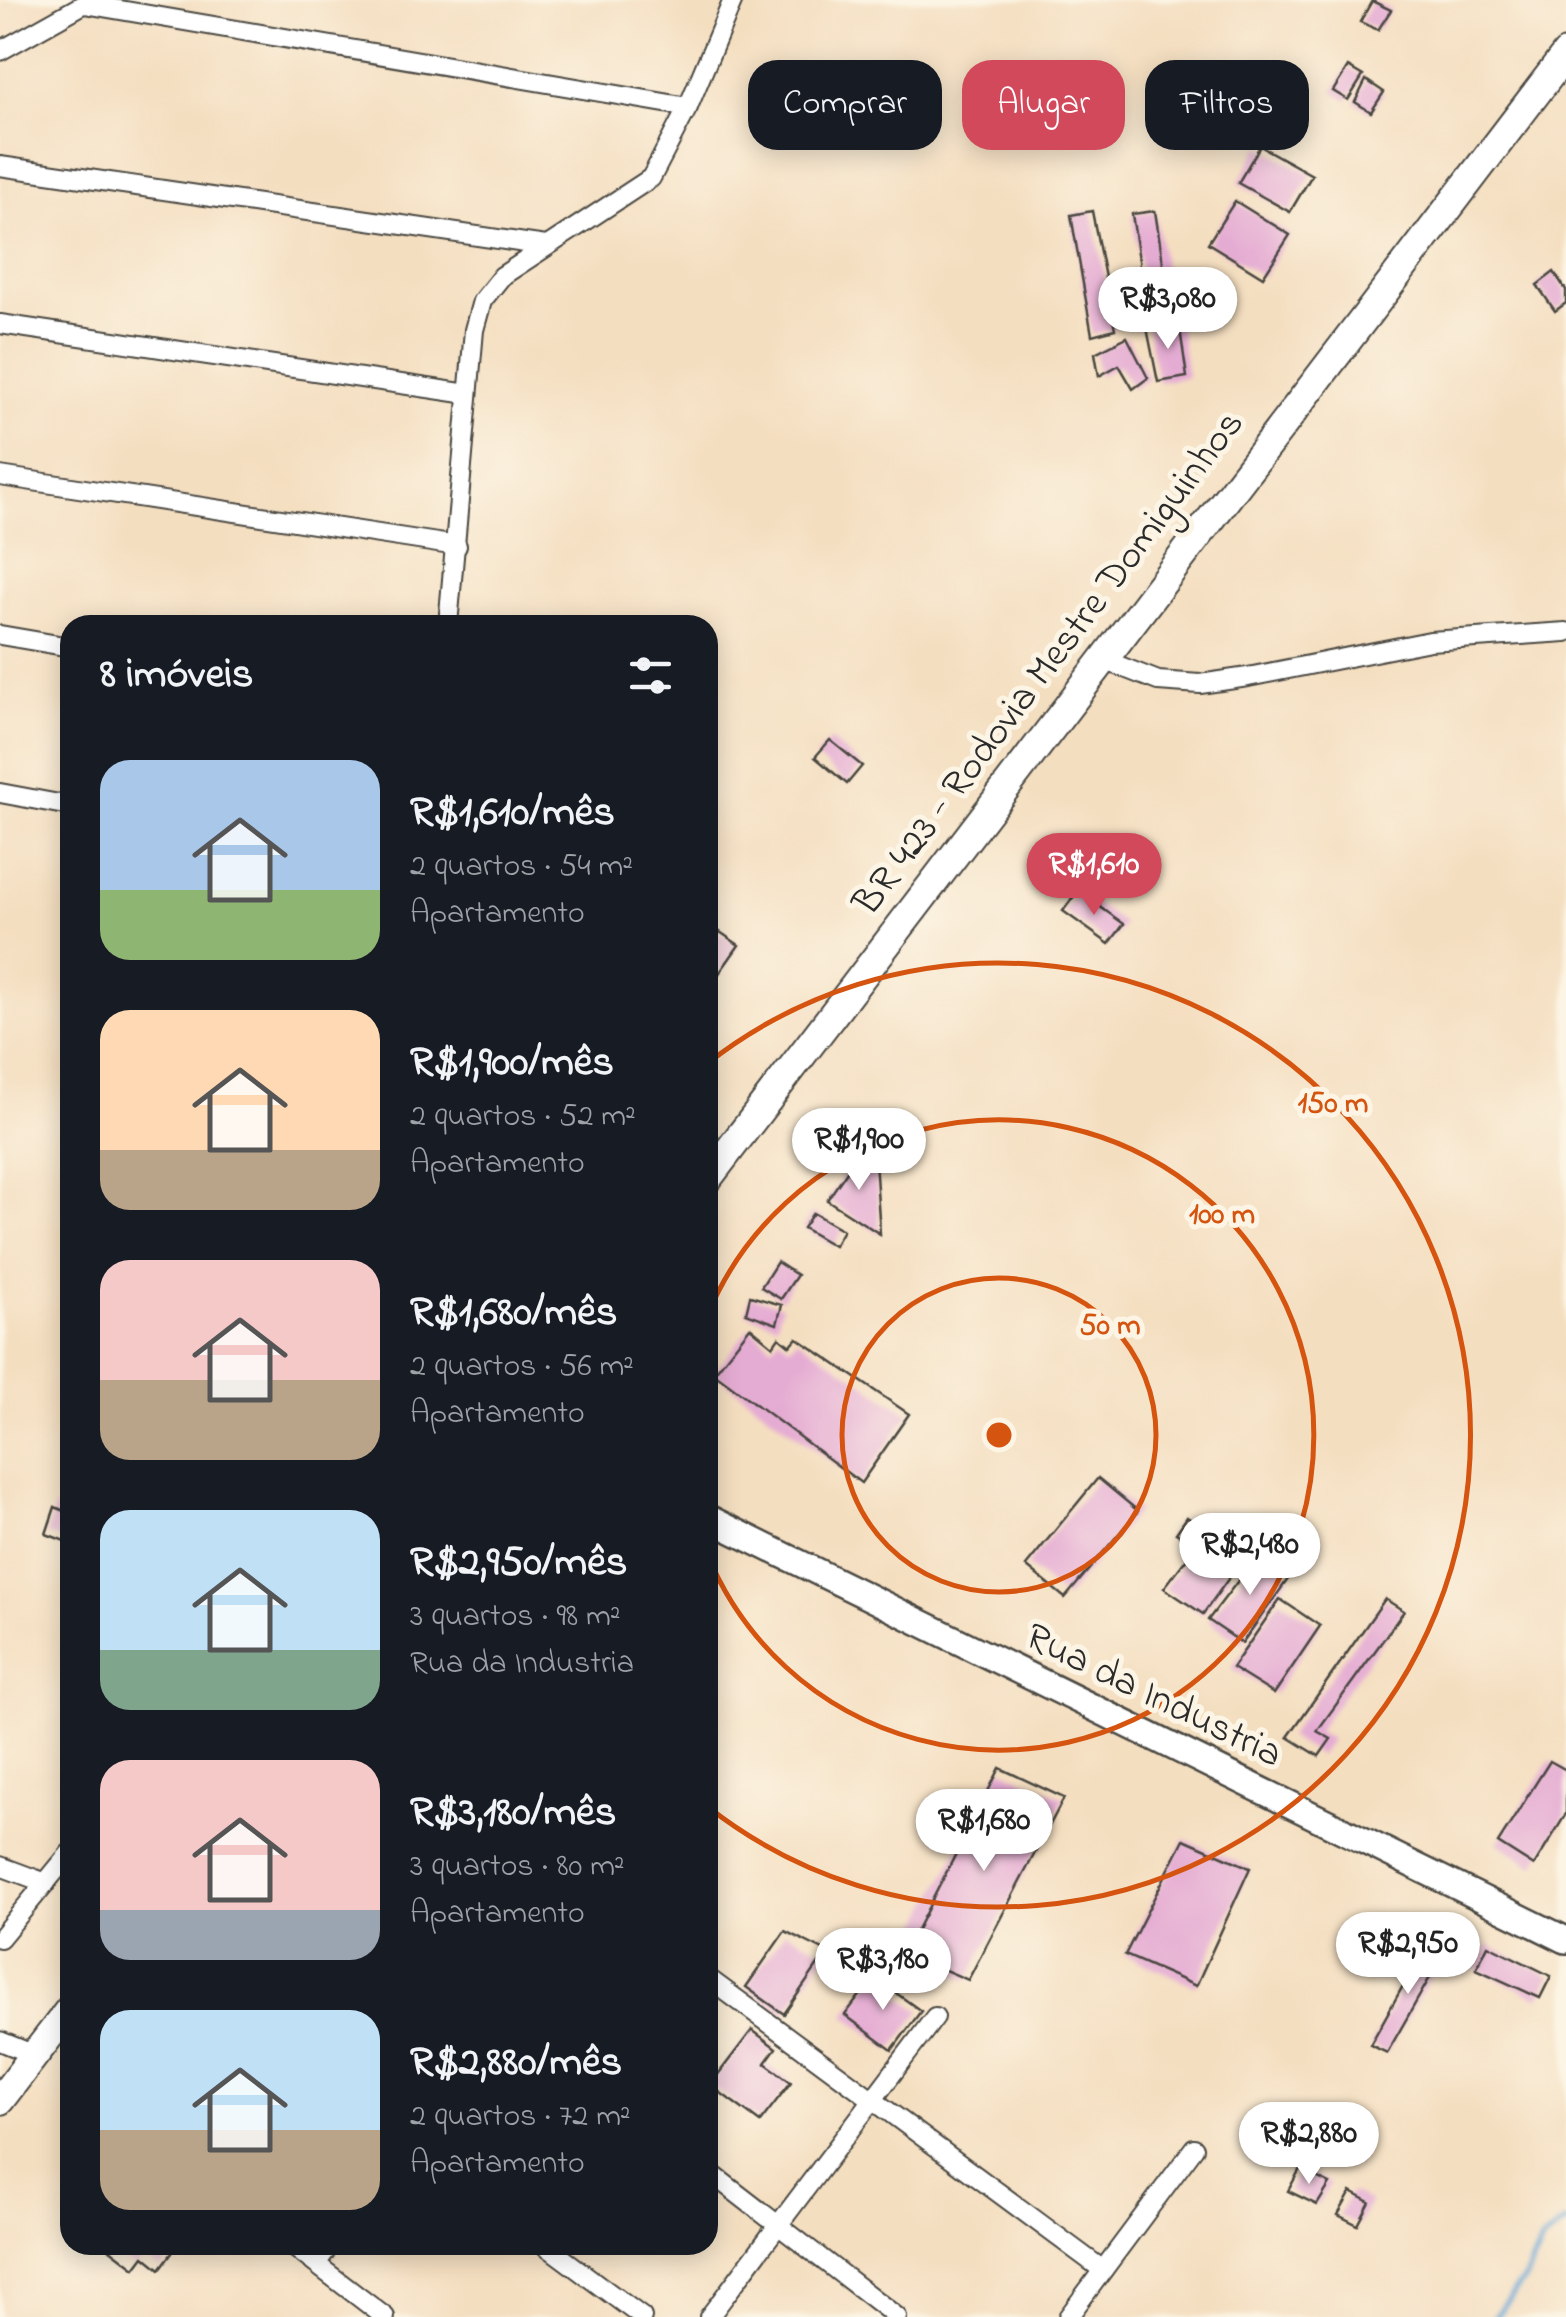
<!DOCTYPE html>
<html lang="pt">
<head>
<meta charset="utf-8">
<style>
	:root { --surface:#171b24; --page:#20242c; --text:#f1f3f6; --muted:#9ea1a6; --accent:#d1495b }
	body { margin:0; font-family:"Indie Flower",sans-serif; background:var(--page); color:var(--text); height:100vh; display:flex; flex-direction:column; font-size:38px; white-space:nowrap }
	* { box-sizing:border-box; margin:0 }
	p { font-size:32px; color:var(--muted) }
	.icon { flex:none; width:55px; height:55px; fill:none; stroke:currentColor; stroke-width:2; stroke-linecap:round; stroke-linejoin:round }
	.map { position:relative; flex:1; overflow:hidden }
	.side { position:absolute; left:60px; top:615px; width:658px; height:1640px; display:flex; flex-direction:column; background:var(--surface); border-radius:30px; box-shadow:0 5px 25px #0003 }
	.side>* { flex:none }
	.guide { position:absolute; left:748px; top:60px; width:668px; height:90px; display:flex; gap:20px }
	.price { position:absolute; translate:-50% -85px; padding:0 22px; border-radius:35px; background:#fff; color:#222; font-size:32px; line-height:65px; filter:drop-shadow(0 2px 5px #0008) }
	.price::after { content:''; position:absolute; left:50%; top:60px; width:30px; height:22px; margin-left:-15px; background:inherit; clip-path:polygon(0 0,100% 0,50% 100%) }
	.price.active { background:var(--accent); color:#fff }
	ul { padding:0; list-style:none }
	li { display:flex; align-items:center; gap:30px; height:250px; padding:0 40px }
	li span { display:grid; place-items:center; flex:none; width:280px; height:200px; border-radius:30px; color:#555 }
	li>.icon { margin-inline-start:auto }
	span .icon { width:120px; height:120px; fill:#fffc; stroke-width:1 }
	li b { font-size:42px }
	h2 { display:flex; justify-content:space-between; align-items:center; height:120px; padding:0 40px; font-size:42px }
	.chip { padding:0 35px; border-radius:30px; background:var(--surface); box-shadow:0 5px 25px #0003; font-size:35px; line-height:90px }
	.chip.active { background:var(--accent); color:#fff }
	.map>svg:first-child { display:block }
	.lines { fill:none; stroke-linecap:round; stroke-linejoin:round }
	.stream { stroke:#5da2d2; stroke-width:6 }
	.building { fill:#e5acd3 }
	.street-casing { stroke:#494641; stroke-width:22 }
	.secondary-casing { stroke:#494641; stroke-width:30 }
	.primary-casing { stroke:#494641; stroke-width:32 }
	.street { stroke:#fff; stroke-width:18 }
	.secondary { stroke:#fff; stroke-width:25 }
	.primary { stroke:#fff; stroke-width:28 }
	.ring { fill:none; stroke:#d5540f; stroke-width:5 }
	.labels { text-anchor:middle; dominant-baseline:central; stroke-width:10; stroke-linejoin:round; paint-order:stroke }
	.street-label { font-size:40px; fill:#2b2b2b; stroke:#fcf5e5 }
	.centre { fill:#d5540f; stroke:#fcf5e5; stroke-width:5 }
	.ring-label { font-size:30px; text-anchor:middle; font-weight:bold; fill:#d5540f; stroke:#fcf5e5; stroke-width:10; stroke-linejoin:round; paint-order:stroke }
</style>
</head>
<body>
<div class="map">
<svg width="1566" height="2317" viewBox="0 0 1566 2317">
	<rect width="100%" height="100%" fill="#fcf5e5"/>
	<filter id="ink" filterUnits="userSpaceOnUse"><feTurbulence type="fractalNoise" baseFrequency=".01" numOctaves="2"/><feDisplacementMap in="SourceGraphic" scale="20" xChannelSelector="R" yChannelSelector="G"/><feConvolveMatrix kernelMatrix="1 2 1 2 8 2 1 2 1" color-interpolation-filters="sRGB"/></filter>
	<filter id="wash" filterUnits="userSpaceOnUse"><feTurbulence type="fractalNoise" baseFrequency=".0048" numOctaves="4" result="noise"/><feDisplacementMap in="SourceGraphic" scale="40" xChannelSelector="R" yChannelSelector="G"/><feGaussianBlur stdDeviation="2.25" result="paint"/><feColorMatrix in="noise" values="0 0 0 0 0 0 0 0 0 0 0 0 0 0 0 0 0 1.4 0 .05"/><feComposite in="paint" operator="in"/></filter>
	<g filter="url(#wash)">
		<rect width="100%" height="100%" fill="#f4dec0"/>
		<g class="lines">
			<polyline class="stream" points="1495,2317 1526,2277 1542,2241 1566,2222"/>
		</g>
		<g id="blocks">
			<g class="building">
				<polygon points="1372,1 1391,10 1378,30 1360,22"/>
				<polygon points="1348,67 1363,76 1348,100 1333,91"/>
				<polygon points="1366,80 1384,92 1371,112 1355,102"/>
				<polygon points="1260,146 1312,175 1290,212 1238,183"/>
				<polygon points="1235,201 1290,235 1263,277 1208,243"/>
				<polygon points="1092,211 1115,329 1092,335 1071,215"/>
				<polygon points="1155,211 1171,314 1148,319 1132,214"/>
				<polygon points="1554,272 1566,290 1566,303 1555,311 1537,285"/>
				<polygon points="1179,322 1187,377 1158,382 1147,328"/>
				<polygon points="1127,337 1148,378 1133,389 1119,365 1099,376 1095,353"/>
				<polygon points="830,740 862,766 847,784 815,757"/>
				<polygon points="1078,891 1124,924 1109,944 1063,911"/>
				<polygon points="720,932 739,945 718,975 708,968 708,946"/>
				<polygon points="859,1154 875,1160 880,1234 827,1200"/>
				<polygon points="813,1213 843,1230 834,1246 803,1228"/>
				<polygon points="777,1262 797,1275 781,1299 761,1287"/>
				<polygon points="750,1296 782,1305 777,1324 746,1313"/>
				<polygon points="750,1327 773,1346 779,1337 790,1346 797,1338 909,1414 861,1483 714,1373"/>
				<polygon points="1098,1478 1138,1511 1065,1598 1026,1566"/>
				<polygon points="55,1507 70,1513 70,1543 46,1534"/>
				<polygon points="1187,1517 1208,1531 1196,1545 1176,1533"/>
				<polygon points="1194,1549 1231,1575 1203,1614 1164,1588"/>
				<polygon points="1260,1552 1291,1575 1242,1643 1208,1620"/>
				<polygon points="1280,1599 1320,1626 1274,1694 1232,1668"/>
				<polygon points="1385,1599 1404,1611 1317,1731 1331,1739 1319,1756 1288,1737"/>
				<polygon points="1550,1761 1566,1770 1566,1814 1534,1866 1498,1843"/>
				<polygon points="1000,1768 1064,1798 968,1980 905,1953"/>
				<polygon points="1184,1839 1250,1868 1196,1986 1125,1955"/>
				<polygon points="785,1931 827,1952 784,2014 746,1987"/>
				<polygon points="1428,1941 1445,1951 1387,2053 1370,2045"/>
				<polygon points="1488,1945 1551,1976 1540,1998 1476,1969"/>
				<polygon points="874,1977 921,2011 892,2050 845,2015"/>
				<polygon points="752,2030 776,2048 765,2063 791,2082 760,2122 710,2085"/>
				<polygon points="1300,2169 1330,2184 1317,2205 1288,2191"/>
				<polygon points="1351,2192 1370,2202 1358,2225 1338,2215"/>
				<polygon points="105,2245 146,2245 150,2248 152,2245 178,2245 160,2269 144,2256 135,2268"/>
			</g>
		</g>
	</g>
	<g filter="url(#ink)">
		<use href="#blocks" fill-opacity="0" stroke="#494641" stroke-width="2.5"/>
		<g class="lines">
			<defs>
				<g id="street">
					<polyline points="85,4 688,107"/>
					<polyline points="0,51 91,0"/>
					<polyline points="0,166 546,246"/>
					<polyline points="0,324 468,394"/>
					<polyline points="0,476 457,546"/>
					<polyline points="448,625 474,330 482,301 502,276 651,178 688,107 733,0"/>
					<polyline points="0,635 70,647"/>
					<polyline points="1104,660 1158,681 1200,684 1248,677 1430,641 1566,632"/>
					<polyline points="0,793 70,806"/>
					<polyline points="0,1866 46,1883"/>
					<polyline points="0,1938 70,1853"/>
					<polyline points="708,1978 1103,2270"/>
					<polyline points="0,2041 35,2055"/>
					<polyline points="708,2171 897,2317"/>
					<polyline points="291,2245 385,2317"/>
					<polyline points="545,2245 642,2317"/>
					<polyline points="316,2264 330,2245"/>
					<polyline points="709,2317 935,2017"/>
					<polyline points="1068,2317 1194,2148"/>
				</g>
				<polyline id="secondary" points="708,1518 1566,1940"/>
				<g id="primary">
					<polyline points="708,1178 1566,54"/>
					<polyline points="0,2100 70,2009"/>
				</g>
			</defs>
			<use href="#street" class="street-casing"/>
			<use href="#secondary" class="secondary-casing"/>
			<use href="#primary" class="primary-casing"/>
			<use href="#street" class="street"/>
			<use href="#secondary" class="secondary"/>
			<use href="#primary" class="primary"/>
		</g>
	</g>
	<g class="ring">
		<circle cx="999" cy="1435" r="157"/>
		<path d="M708 1314A315 315 0 1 1 708 1556"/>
		<path d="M708 1063A472 472 0 1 1 708 1807"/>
	</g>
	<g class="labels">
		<g class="street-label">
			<text transform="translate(1050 664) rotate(-53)">BR 423 - Rodovia Mestre Domiguinhos</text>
			<text transform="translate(1153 1697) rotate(26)">Rua da Industria</text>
		</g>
	</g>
	<circle cx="999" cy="1435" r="15" class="centre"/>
	<g class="ring-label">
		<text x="1333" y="1112">150 m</text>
		<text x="1222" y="1223">100 m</text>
		<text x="1110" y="1334">50 m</text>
	</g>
</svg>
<b class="price" style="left:1168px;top:352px">R$3,080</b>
<b class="price active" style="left:1094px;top:918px">R$1,610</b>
<b class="price" style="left:859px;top:1193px">R$1,900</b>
<b class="price" style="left:1250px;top:1598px">R$2,480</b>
<b class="price" style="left:984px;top:1874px">R$1,680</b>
<b class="price" style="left:1408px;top:1997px">R$2,950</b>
<b class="price" style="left:883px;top:2013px">R$3,180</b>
<b class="price" style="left:1309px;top:2187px">R$2,880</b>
<div class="guide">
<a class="chip">Comprar</a>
<a class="chip active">Alugar</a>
<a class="chip">Filtros</a>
</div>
<section class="side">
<h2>8 imóveis<svg class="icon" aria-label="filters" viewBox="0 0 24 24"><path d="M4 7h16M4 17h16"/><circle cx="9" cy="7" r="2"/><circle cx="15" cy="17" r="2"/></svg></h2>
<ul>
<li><span style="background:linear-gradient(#a9c7e8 65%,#8fb573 0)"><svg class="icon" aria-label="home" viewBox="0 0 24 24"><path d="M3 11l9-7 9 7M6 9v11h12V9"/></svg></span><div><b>R$1,610/mês</b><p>2 quartos · 54 m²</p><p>Apartamento</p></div></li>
<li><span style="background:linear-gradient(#ffd9b3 70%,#b9a48a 0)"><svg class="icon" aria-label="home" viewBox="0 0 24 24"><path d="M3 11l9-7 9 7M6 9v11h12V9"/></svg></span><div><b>R$1,900/mês</b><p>2 quartos · 52 m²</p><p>Apartamento</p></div></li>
<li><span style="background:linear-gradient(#f6c9c9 60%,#b9a48a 0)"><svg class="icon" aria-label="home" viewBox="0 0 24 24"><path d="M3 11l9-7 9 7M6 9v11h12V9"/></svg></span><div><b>R$1,680/mês</b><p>2 quartos · 56 m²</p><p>Apartamento</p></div></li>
<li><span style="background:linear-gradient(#bfe0f5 70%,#7fa58c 0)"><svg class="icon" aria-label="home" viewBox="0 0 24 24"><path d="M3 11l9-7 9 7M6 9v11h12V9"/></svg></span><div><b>R$2,950/mês</b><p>3 quartos · 98 m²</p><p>Rua da Industria</p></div></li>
<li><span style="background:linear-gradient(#f6c9c9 75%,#9aa5b1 0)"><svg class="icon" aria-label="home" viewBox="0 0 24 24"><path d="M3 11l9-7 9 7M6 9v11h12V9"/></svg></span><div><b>R$3,180/mês</b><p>3 quartos · 80 m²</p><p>Apartamento</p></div></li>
<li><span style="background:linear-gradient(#bfe0f5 60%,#b9a48a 0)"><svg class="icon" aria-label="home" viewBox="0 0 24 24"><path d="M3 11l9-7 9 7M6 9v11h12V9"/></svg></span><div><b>R$2,880/mês</b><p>2 quartos · 72 m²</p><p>Apartamento</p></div></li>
</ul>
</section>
</div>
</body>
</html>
